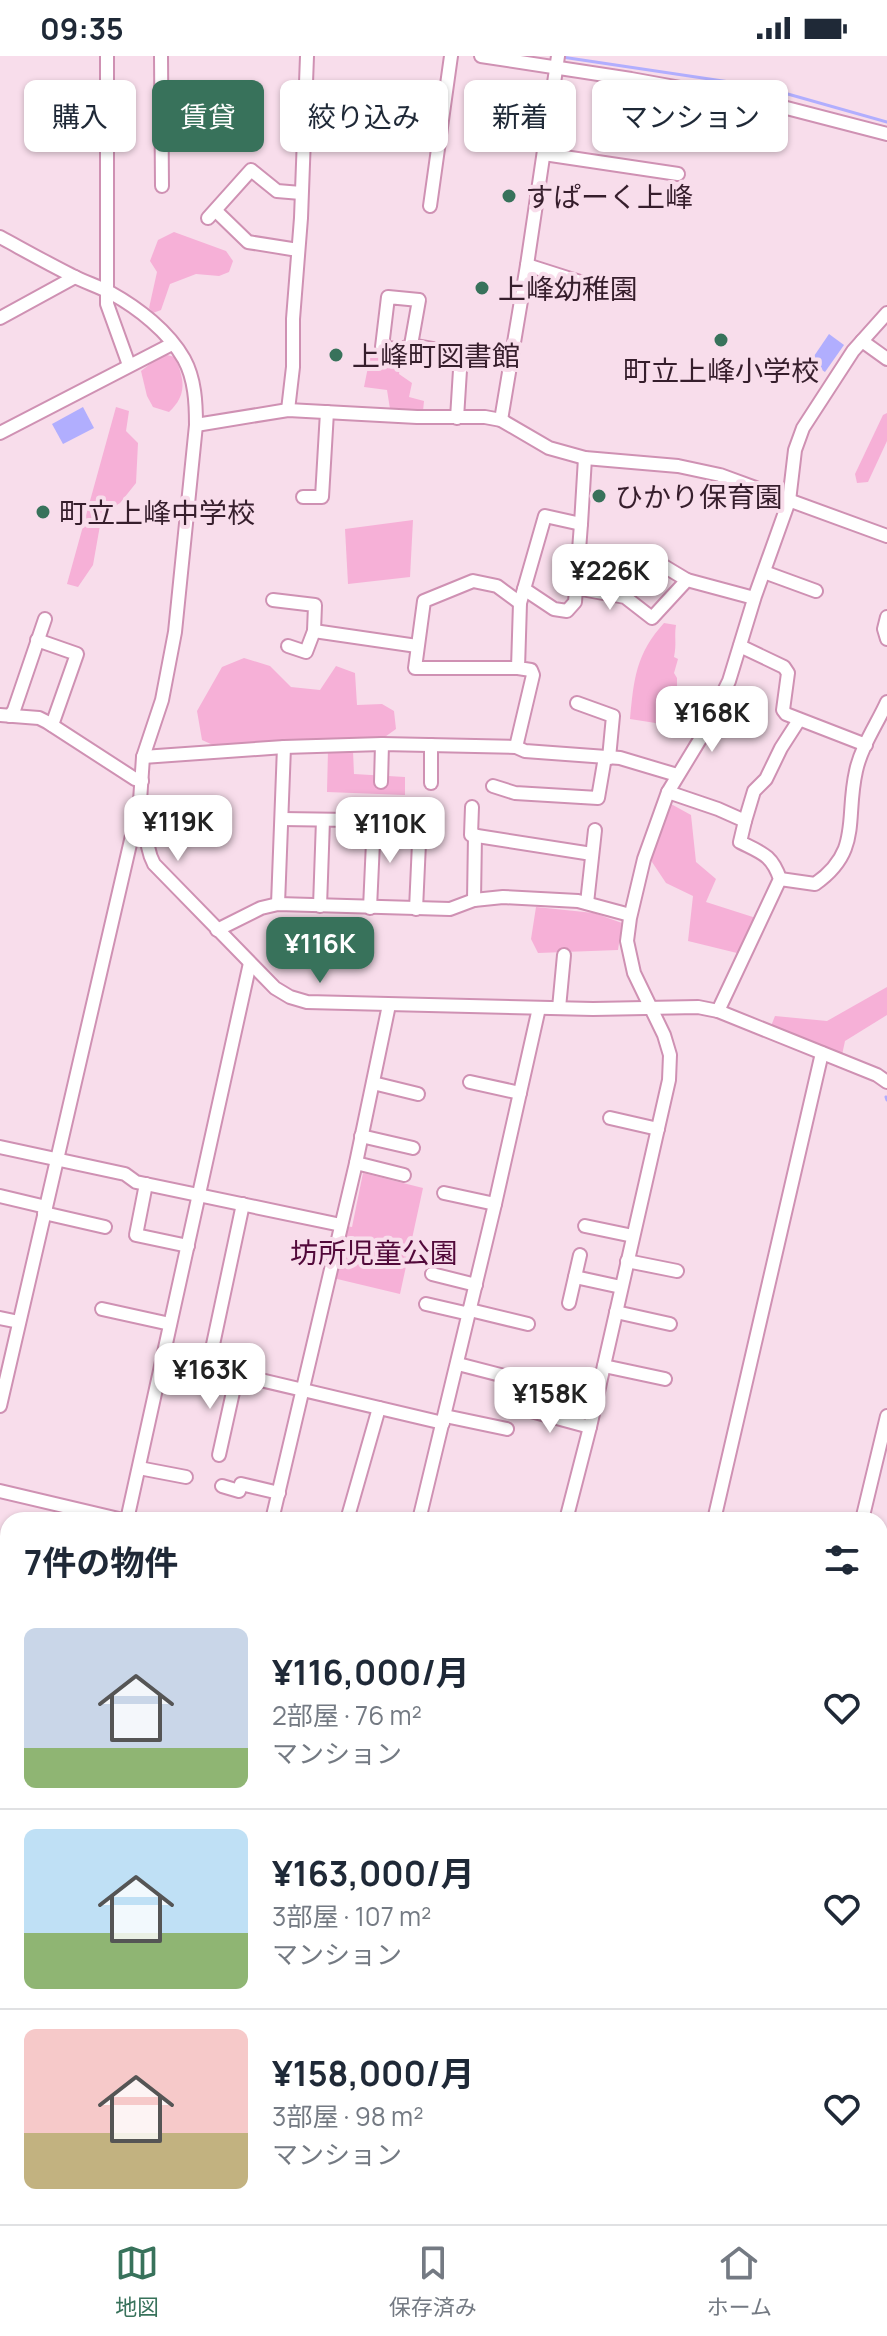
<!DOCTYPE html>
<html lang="ja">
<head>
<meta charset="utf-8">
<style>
	:root { --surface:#fff; --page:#f6f6f7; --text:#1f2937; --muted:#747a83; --line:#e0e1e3; --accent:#38725b }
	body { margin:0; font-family:Manrope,"Noto Sans JP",sans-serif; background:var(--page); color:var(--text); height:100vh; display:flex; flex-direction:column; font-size:30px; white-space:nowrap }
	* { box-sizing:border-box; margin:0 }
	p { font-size:26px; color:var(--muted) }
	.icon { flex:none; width:44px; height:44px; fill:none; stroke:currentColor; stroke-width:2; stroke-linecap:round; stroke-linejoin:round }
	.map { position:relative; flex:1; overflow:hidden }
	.drawer { position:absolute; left:0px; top:1456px; width:888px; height:712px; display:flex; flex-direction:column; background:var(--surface); border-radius:24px 24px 0 0; box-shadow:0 2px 6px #0004 }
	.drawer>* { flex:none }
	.hud { position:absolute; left:24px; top:24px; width:840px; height:72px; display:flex; gap:16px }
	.price { position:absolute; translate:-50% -68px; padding:0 18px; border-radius:16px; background:#fff; color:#222; font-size:26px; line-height:52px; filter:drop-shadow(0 2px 4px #0008) }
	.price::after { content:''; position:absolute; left:50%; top:48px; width:24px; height:18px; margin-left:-12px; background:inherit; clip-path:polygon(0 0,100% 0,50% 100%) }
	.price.current { background:var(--accent); color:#fff }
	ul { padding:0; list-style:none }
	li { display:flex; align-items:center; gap:24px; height:200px; padding:0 24px }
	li+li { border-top:2px solid var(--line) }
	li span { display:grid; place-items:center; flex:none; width:224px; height:160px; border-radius:12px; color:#555 }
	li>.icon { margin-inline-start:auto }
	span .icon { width:96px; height:96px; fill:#fffc; stroke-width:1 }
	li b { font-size:34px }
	h2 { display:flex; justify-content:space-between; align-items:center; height:96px; padding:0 24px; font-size:34px }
	.tag { padding:0 28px; border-radius:12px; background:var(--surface); box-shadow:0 2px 6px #0004; font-size:28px; line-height:72px }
	.tag.current { background:var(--accent); color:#fff }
	.status { display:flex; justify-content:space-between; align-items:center; height:56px; padding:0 40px; background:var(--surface); direction:ltr }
	.status svg { height:22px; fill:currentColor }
	.tab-bar { display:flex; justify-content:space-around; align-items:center; height:112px; border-top:2px solid var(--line); background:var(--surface); font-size:22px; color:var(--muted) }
	.tab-bar a { display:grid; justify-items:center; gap:4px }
	.tab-bar .current { color:var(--accent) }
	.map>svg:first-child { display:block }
	.green { fill:#f6b0d7 }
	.water { fill:#b1aefe }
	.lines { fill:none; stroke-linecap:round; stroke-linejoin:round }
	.stream { stroke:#b1aefe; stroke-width:3 }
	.minor-casing { stroke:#cf91b3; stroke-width:16 }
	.minor { stroke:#fff; stroke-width:12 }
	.poi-dot { fill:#38725b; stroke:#f8ddeb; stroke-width:3 }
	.labels { text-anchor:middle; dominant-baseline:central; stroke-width:8; stroke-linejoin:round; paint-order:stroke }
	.poi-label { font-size:28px; fill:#361e2c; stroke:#f8ddeb; text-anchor:start }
	.park-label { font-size:28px; fill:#52093a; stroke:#f8ddeb }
</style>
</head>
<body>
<div class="status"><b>09:35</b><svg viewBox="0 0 49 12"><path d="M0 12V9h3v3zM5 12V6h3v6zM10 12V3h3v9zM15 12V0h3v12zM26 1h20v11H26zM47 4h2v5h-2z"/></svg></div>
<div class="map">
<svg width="887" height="2168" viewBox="0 0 887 2168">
	<rect width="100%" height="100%" fill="#f8ddeb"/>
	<g class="green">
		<polygon points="174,176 226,195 233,205 229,216 219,220 196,218 170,228 161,254 153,257 149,252 157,216 150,205 158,184"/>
		<polygon points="371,296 401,302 399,318 412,327 409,341 424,345 423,355 390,353 387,334 364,331"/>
		<path d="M163 298 175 301C184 323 188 338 169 356L153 351 147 340 141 315Z"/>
		<polygon points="116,351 129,355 126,375 138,387 136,427 120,447 102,458 93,509 78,531 67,528"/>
		<polygon points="887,357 887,385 868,426 857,427 855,418 883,359"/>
		<polygon points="413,464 410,521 348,528 345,473"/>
		<path d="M664 567 676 569C674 581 677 587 674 601L678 603 674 617 677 622V633L705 642 700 656 704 667 700 674 630 663C634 622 636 598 664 567Z"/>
		<polygon points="244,602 270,610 291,631 320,634 336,610 355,617 357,649 382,648 394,655 396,673 382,683 213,689 202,684 197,655 222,611"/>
		<polygon points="328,694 353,695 354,718 405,721 405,739 327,736"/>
		<polygon points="671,748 691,759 696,806 716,823 706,846 756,862 737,897 688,885 693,840 666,827 650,803"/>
		<polygon points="536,851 594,857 622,867 618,894 538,897 531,883"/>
		<polygon points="887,931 887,959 845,985 842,999 771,970 775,960 827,965"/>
		<polygon points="363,1117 423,1132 400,1238 333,1222 346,1170 352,1171"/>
		<polygon points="521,2160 624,2160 622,2168 519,2168"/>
	</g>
	<g class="water">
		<polygon points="829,278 844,289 825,316 810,306"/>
		<polygon points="83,351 94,372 63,388 52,368"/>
	</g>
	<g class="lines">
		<g class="stream">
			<polyline points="562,1 763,31 887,66"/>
			<polyline points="886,1041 887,1044"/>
		</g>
		<defs>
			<g id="minor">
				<polyline points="107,0 107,248 129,309"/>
				<polyline points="161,0 162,130"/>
				<polyline points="481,0 631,23 775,49 887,78"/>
				<polyline points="544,98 678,118"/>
				<polyline points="430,150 451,0"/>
				<polyline points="216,155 248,186 298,194"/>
				<polyline points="208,162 251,114 277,135 301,137"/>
				<path d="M0 181C24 194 47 207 71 219 84 226 98 230 111 237 138 252 168 275 184 303 195 323 196 347 196 369L175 576 162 644 143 701 140 745 0 1350"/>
				<polyline points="527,209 596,231"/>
				<polyline points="0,262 75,221"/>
				<polyline points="862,285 887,303"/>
				<polyline points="411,289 419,244 388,241 382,291 401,294 411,289 461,298 457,362"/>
				<polyline points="288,354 293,311 293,263 301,162 307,0"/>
				<polyline points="501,364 527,209 558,0"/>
				<polyline points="196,369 288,354 417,361 485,361 501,364 549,392 585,402 678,410 720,419 887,480"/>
				<polyline points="0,377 172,288"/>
				<polyline points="303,441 322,441 327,356"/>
				<polyline points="657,506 687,524"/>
				<polyline points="764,516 816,535"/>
				<polyline points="576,532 625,541 652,562 687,524 754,542"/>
				<polyline points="524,533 554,553 567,555 575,546 581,468"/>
				<polyline points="273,544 315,549 314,575 306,596 288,590"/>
				<polyline points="887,561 884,573 887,583"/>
				<polyline points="314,575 417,590"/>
				<polyline points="37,584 77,598 52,669"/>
				<polyline points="740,590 784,611 788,617 783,654 786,658 866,689"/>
				<polyline points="518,612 415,612 424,545 473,525 497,530 520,547"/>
				<polyline points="577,647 613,660 609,702"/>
				<polyline points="0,659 39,662 47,666 135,723 142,725"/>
				<polyline points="10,660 14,654 45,563"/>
				<polyline points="516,691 533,619 531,614 518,612 520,547 545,460 581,468 585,402"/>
				<polyline points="143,701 284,691 382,688 516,691 525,695 620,702 677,719"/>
				<polyline points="381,726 382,688"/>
				<polyline points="431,727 431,689"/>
				<polyline points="493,730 515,737 598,742 605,701"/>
				<path d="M668 736 718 753 745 765 740 786C762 797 772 799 780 823L718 955"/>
				<path d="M140 745C149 765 143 788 154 808L275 932 290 941 307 946 593 953 698 951 718 955 877 1019 887 1026"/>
				<polyline points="472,751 471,779 592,798"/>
				<polyline points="282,763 420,765 416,853"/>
				<polyline points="745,765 754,735 766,723 781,692 799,664"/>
				<path d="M780 823 815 828C862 795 845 763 856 715 861 691 877 668 887 646"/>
				<polyline points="474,844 475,779"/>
				<polyline points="587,847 595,774"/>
				<polyline points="278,848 284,691"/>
				<polyline points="320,850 323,764"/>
				<polyline points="370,852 374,764"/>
				<polyline points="217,874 261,852 278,848 450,853 474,844 503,841 578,845 630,859"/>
				<polyline points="559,952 564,899"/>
				<polyline points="470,1026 520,1037"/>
				<polyline points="373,1027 418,1038"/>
				<polyline points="610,1062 658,1073"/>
				<polyline points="361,1080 413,1092"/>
				<polyline points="0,1091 125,1118 136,1126 341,1169"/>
				<polyline points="356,1107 404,1119"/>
				<polyline points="146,1128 136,1179 188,1190"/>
				<polyline points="444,1137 495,1148"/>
				<polyline points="0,1140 46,1151"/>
				<polyline points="44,1157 105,1171"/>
				<polyline points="585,1170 633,1180"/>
				<polyline points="627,1205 677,1215"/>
				<polyline points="432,1218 476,1229"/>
				<polyline points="575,1221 621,1231"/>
				<polyline points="569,1247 580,1199"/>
				<polyline points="426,1248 465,1257 470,1254 528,1268"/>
				<polyline points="102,1253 170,1268"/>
				<polyline points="616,1256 670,1268"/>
				<polyline points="0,1262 19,1266"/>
				<polyline points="163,1301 443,1367"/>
				<polyline points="458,1308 524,1325"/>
				<polyline points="604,1310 665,1323"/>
				<polyline points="208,1312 243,1148"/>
				<polyline points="520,1352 590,1371"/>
				<polyline points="445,1360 507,1373"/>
				<polyline points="219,1399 237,1318"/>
				<polyline points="139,1412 186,1421"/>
				<polyline points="222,1430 239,1435 241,1428 279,1437"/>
				<polyline points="0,1435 123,1464"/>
				<polyline points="127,1464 250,907"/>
				<polyline points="272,1464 356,1107 389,949"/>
				<polyline points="347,1464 379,1352"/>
				<polyline points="419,1464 495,1148 539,952"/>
				<polyline points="566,1464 590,1371 669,1024 670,999 664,979 634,917 627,885 630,862 644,803 668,736 702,680 729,625 755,540 789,445 795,394 803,372 853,295 887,257"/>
				<polyline points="714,1464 822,997"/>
				<polyline points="862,1464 887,1360"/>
				<polyline points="880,1634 887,1635"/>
				<polyline points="0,1758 8,1760"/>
				<polyline points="880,1990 887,1961"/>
				<polyline points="0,2005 8,1971"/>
				<polyline points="696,2168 698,2160"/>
				<polyline points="743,2168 745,2160"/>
				<polyline points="790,2168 792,2160"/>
				<polyline points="838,2168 840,2160"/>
			</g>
		</defs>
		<use href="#minor" class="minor-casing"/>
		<use href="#minor" class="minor"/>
	</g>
	<g class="poi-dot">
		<circle cx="509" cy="140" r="8"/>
		<circle cx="482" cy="232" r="8"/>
		<circle cx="721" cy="284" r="8"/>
		<circle cx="336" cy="299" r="8"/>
		<circle cx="599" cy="440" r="8"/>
		<circle cx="43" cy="456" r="8"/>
	</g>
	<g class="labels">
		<g class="poi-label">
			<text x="525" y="140">すぱーく上峰</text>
			<text x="498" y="232">上峰幼稚園</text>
			<text x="352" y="299">上峰町図書館</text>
			<text x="721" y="314" text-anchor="middle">町立上峰小学校</text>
			<text x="615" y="440">ひかり保育園</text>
			<text x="59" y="456">町立上峰中学校</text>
		</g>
		<g class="park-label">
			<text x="374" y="1196">坊所児童公園</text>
		</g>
	</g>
</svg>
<b class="price" style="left:610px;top:556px">¥226K</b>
<b class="price" style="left:712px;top:698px">¥168K</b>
<b class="price" style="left:178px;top:807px">¥119K</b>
<b class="price" style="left:390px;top:809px">¥110K</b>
<b class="price current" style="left:320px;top:929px">¥116K</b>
<b class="price" style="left:210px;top:1355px">¥163K</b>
<b class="price" style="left:550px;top:1379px">¥158K</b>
<div class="hud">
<a class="tag">購入</a>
<a class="tag current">賃貸</a>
<a class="tag">絞り込み</a>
<a class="tag">新着</a>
<a class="tag">マンション</a>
</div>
<section class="drawer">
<h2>7件の物件<svg class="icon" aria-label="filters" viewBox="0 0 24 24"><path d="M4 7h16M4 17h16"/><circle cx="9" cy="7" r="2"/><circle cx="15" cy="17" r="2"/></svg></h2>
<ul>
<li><span style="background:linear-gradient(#c9d6e8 75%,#8fb573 0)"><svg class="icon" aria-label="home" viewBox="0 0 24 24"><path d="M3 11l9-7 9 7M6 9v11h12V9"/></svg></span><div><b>¥116,000/月</b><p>2部屋 · 76 m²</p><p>マンション</p></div><svg class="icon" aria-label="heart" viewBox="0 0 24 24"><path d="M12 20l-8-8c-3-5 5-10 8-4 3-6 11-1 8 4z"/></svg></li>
<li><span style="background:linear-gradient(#bfe0f5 65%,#8fb573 0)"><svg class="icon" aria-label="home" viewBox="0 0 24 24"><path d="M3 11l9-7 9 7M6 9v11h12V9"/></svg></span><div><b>¥163,000/月</b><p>3部屋 · 107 m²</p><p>マンション</p></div><svg class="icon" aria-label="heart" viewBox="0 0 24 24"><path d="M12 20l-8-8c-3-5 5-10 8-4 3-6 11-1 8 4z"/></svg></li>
<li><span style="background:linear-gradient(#f6c9c9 65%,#c2b280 0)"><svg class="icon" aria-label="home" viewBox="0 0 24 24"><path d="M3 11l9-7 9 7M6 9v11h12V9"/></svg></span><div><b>¥158,000/月</b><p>3部屋 · 98 m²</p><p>マンション</p></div><svg class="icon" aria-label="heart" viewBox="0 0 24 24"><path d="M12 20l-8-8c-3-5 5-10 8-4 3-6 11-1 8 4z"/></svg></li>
</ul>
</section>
</div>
<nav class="tab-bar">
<a class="current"><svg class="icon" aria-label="map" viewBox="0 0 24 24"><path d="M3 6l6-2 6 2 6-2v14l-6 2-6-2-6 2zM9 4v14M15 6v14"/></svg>地図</a>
<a><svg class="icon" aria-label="saved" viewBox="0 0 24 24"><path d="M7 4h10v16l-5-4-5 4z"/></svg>保存済み</a>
<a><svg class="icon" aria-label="home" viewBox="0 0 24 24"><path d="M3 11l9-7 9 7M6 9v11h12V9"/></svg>ホーム</a>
</nav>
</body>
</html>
